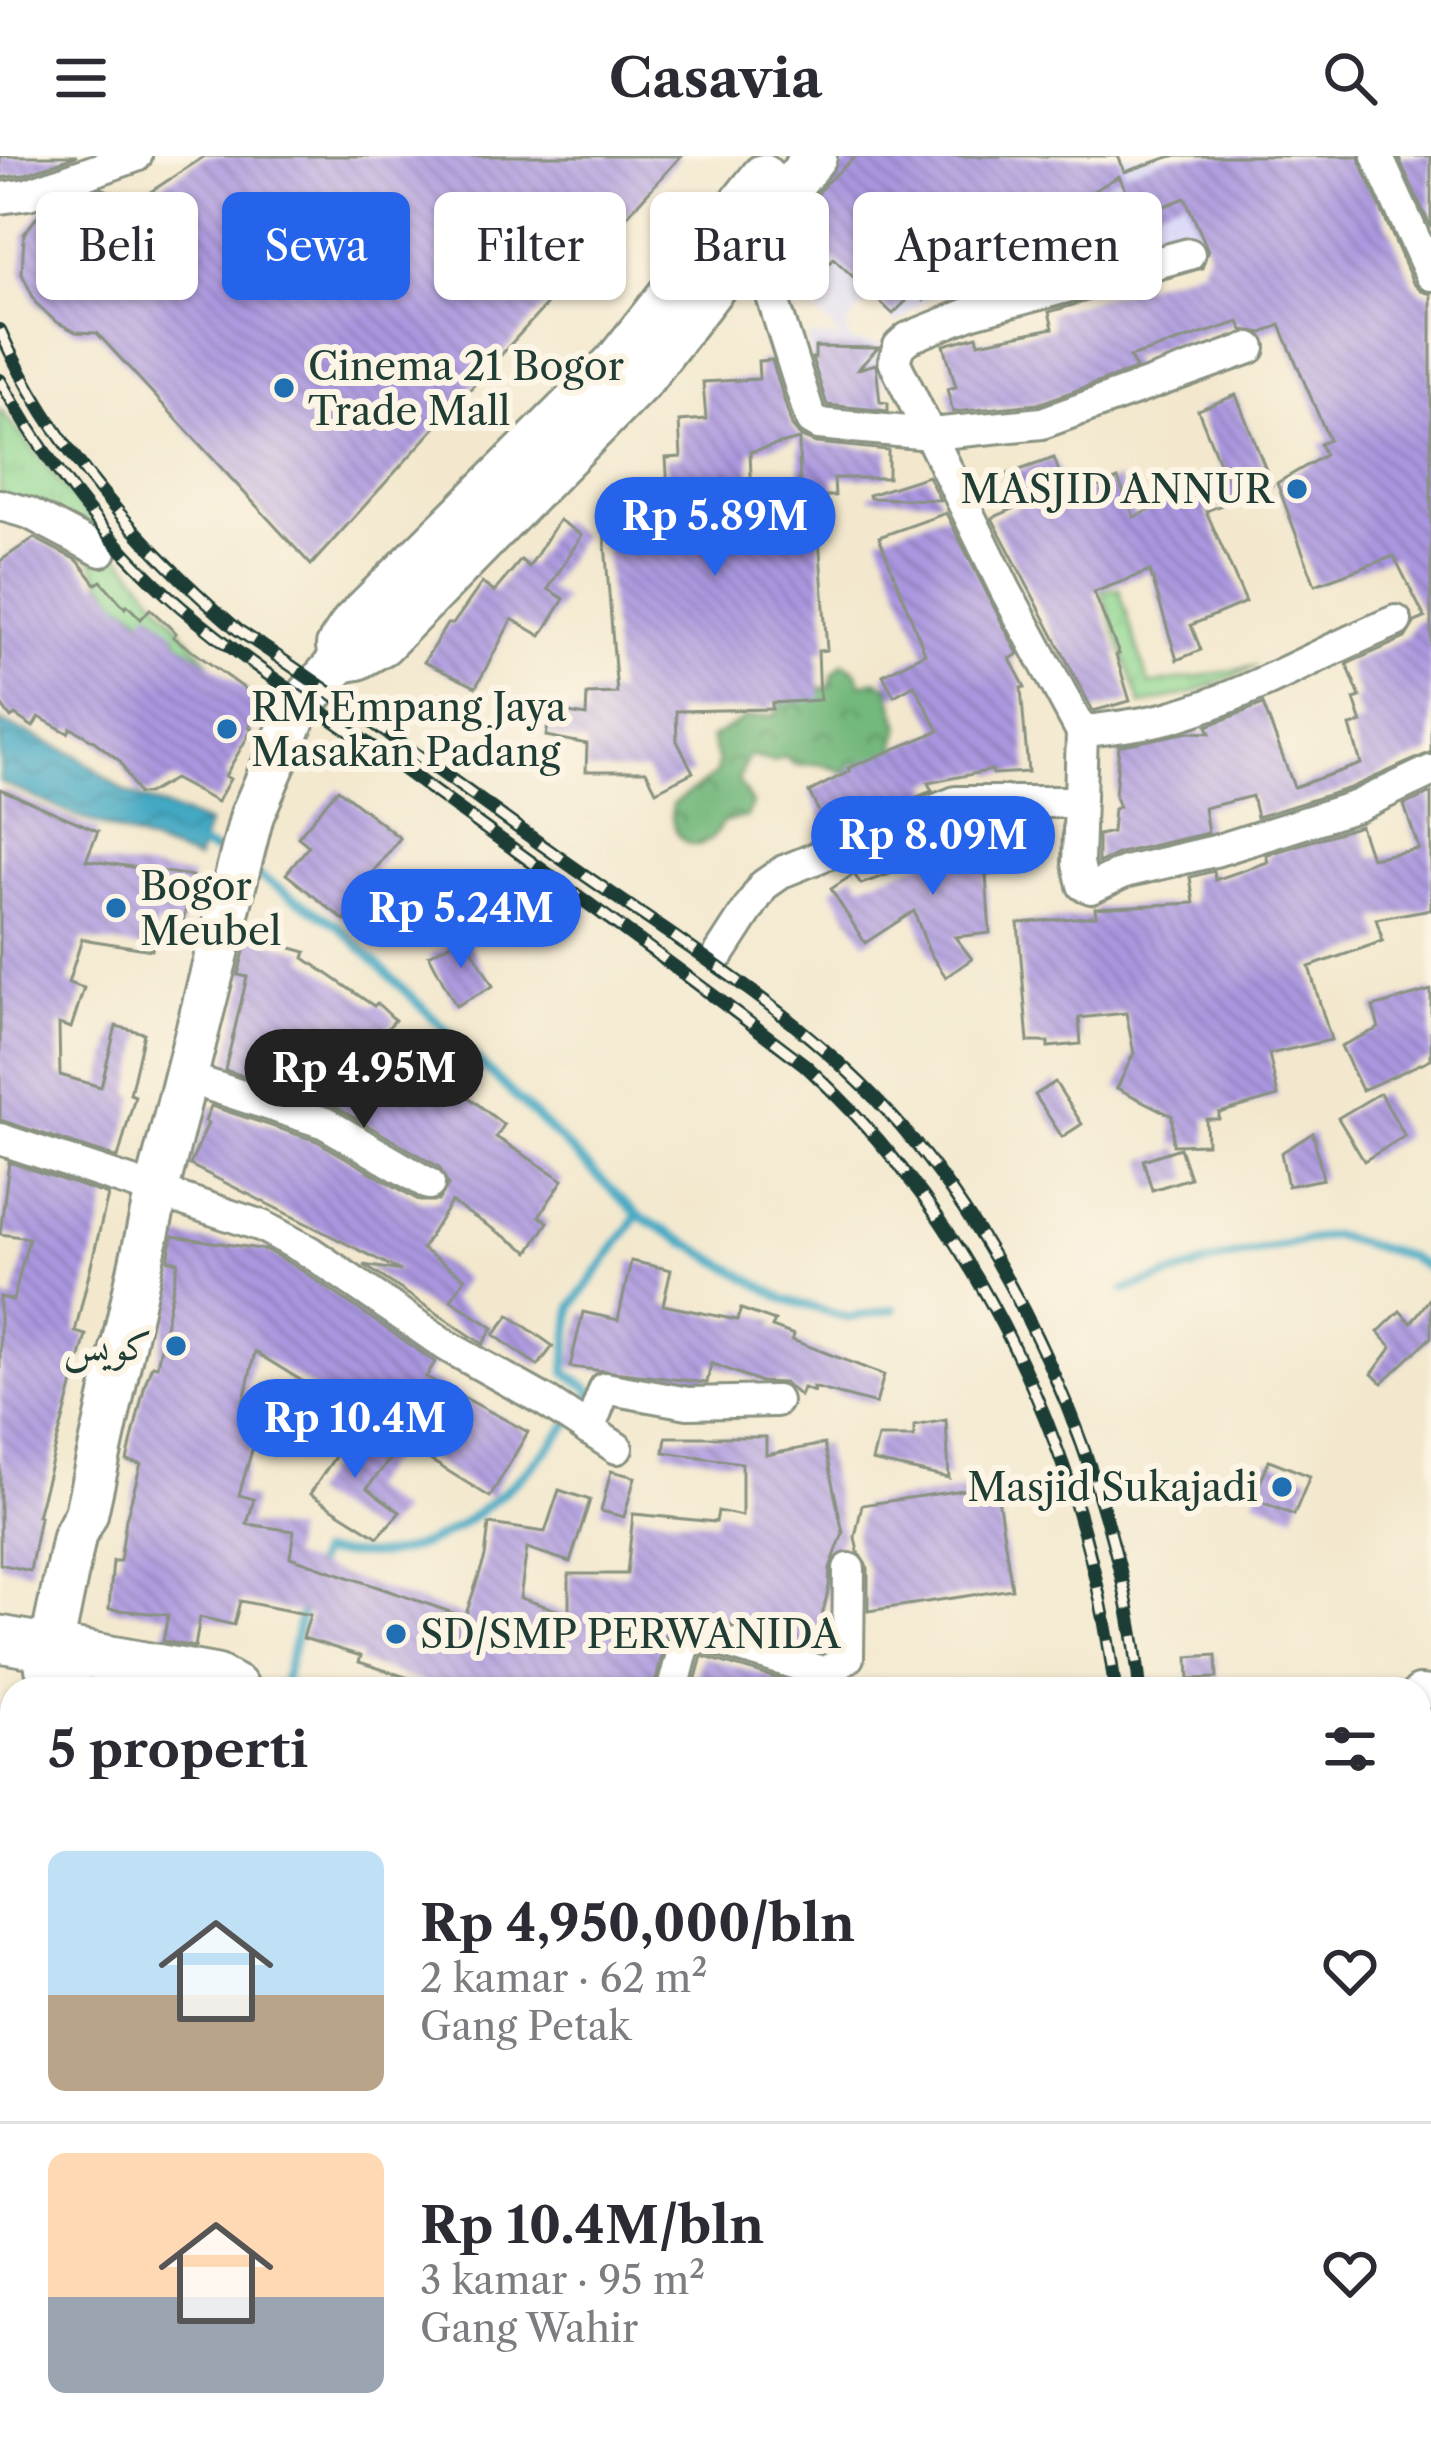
<!DOCTYPE html>
<html lang="id">
<head>
<meta charset="utf-8">
<style>
	:root { --surface:#fff; --page:#f7f7f7; --text:#2b2b33; --muted:#7c7c81; --line:#e1e1e2; --accent:#2563eb }
	body { margin:0; font-family:"Libre Caslon Text",Amiri,serif; background:var(--page); color:var(--text); height:100vh; display:flex; flex-direction:column; font-size:45px; white-space:nowrap }
	* { box-sizing:border-box; margin:0 }
	p { font-size:39px; color:var(--muted) }
	.icon { flex:none; width:66px; height:66px; fill:none; stroke:currentColor; stroke-width:2; stroke-linecap:round; stroke-linejoin:round }
	.map { position:relative; flex:1; overflow:hidden }
	.sheet { position:absolute; left:0px; top:1521px; width:1431px; height:771px; display:flex; flex-direction:column; background:var(--surface); border-radius:36px 36px 0 0; box-shadow:0 3px 9px #0004 }
	.sheet>* { flex:none }
	.guide { position:absolute; left:36px; top:36px; width:1359px; height:108px; display:flex; gap:24px }
	.price { position:absolute; translate:-50% -102px; padding:0 27px; border-radius:42px; background:var(--accent); color:#fff; font-size:39px; line-height:78px; filter:drop-shadow(0 3px 6px #0008) }
	.price::after { content:''; position:absolute; left:50%; top:72px; width:36px; height:27px; margin-left:-18px; background:inherit; clip-path:polygon(0 0,100% 0,50% 100%) }
	.price.current { background:#222; color:#fff }
	ul { padding:0; list-style:none }
	li { display:flex; align-items:center; gap:36px; height:300px; padding:0 48px }
	li+li { border-top:3px solid var(--line) }
	li span { display:grid; place-items:center; flex:none; width:336px; height:240px; border-radius:18px; color:#555 }
	li>.icon { margin-inline-start:auto }
	span .icon { width:144px; height:144px; fill:#fffc; stroke-width:1 }
	li b { font-size:51px }
	h2 { display:flex; justify-content:space-between; align-items:center; height:144px; padding:0 48px; font-size:51px }
	.pill { padding:0 42px; border-radius:18px; background:var(--surface); box-shadow:0 3px 9px #0004; font-size:42px; line-height:108px }
	.pill.current { background:var(--accent); color:#fff }
	header { display:flex; justify-content:space-between; align-items:center; height:156px; padding:0 48px; background:var(--surface); font-size:54px; font-weight:800 }
	.map>svg:first-child { display:block }
	.built { fill:#d8d7f8 }
	.grass { fill:url(#grass-tufts); stroke:#578a62; stroke-width:3 }
	.forest { fill:url(#forest-crowns); stroke:#497a58; stroke-width:3 }
	.water { fill:url(#water-waves); stroke:#31727c; stroke-width:3 }
	.lines { fill:none; stroke-linecap:round; stroke-linejoin:round }
	.stream { stroke:#43a8c3; stroke-width:9 }
	.building { fill:url(#building-back-hatch); fill-rule:evenodd }
	.street-casing { stroke:#899281; stroke-width:36 }
	.secondary-casing { stroke:#899281; stroke-width:48 }
	.primary-casing { stroke:#899281; stroke-width:51 }
	.street { stroke:#fff; stroke-width:30 }
	.secondary { stroke:#fff; stroke-width:42 }
	.primary { stroke:#fff; stroke-width:45 }
	.rail-casing { stroke:#1f3d34; stroke-width:14 }
	.rail { stroke:#fcf5e5; stroke-width:9; stroke-dasharray:27; stroke-linecap:butt }
	.poi-dot { fill:#1f6fb2; stroke:#fcf5e5; stroke-width:4.5 }
	.labels { text-anchor:middle; dominant-baseline:central; stroke-width:12; stroke-linejoin:round; paint-order:stroke }
	.poi-label { font-size:39px; fill:#1f3d34; stroke:#fcf5e5; text-anchor:start }
</style>
</head>
<body>
<header><svg class="icon" aria-label="menu" viewBox="0 0 24 24"><path d="M4 6h16M4 12h16M4 18h16"/></svg>Casavia<svg class="icon" aria-label="search" viewBox="0 0 24 24"><circle cx="10" cy="10" r="6"/><path d="M15 15l6 6"/></svg></header>
<div class="map">
<svg width="1431" height="2291" viewBox="0 0 1431 2291">
	<defs>
		<pattern id="grass-tufts" width="24" height="20" patternUnits="userSpaceOnUse" patternTransform="scale(3)"><rect width="24" height="20" fill="#8fd791"/><path d="M3 7l-1-3M5 7V3M7 7l1-3M15 17l-1-3M17 17v-4M19 17l1-3" fill="none" stroke="#7bb97e"/></pattern>
		<pattern id="forest-crowns" width="20" height="18" patternUnits="userSpaceOnUse" patternTransform="scale(3)"><rect width="20" height="18" fill="#73b87b"/><path d="M2 6a3 3 0 1 1 6 0M12 15a3 3 0 1 1 6 0" fill="none" stroke="#5e9766"/></pattern>
		<pattern id="water-waves" width="16" height="10" patternUnits="userSpaceOnUse" patternTransform="scale(3)"><rect width="16" height="10" fill="#43a8c3"/><path d="M0 5q4-4 8 0t8 0" fill="none" stroke="#378a9f"/></pattern>
		<pattern id="building-back-hatch" width="6" height="6" patternUnits="userSpaceOnUse" patternTransform="scale(3)"><rect width="6" height="6" fill="#ab97e0"/><path d="M-1 5l2 2M0 0l6 6M5-1l2 2" fill="none" stroke="#8b7cb6"/></pattern>
	</defs>
	<rect width="100%" height="100%" fill="#fcf5e5"/>
	<filter id="ink" filterUnits="userSpaceOnUse"><feTurbulence type="fractalNoise" baseFrequency=".00833" numOctaves="2"/><feDisplacementMap in="SourceGraphic" scale="24" xChannelSelector="R" yChannelSelector="G"/><feConvolveMatrix kernelMatrix="1 2 1 2 8 2 1 2 1" color-interpolation-filters="sRGB"/></filter>
	<filter id="wash" filterUnits="userSpaceOnUse"><feTurbulence type="fractalNoise" baseFrequency=".004" numOctaves="4" result="noise"/><feDisplacementMap in="SourceGraphic" scale="48" xChannelSelector="R" yChannelSelector="G"/><feGaussianBlur stdDeviation="2.7" result="paint"/><feColorMatrix in="noise" values="0 0 0 0 0 0 0 0 0 0 0 0 0 0 0 0 0 1.4 0 .05"/><feComposite in="paint" operator="in"/></filter>
	<g filter="url(#wash)">
		<rect width="100%" height="100%" fill="#f3e8ce"/>
		<polygon class="built" points="850,0 1350,0 1404,112 1248,184 1199,74 1044,128 1032,91 1012,98 1007,74 897,168 872,140 846,170 851,186 884,189 882,268 816,264 808,181 842,182 763,104"/>
		<g class="grass">
			<polygon points="0,254 209,507 177,485 176,478 170,478 120,447 101,425 88,398 0,353"/>
			<polygon points="1119,433 1149,529 1257,510 1192,537 1141,549 1102,435"/>
		</g>
		<path class="forest" d="M843 507 856 515 862 528 876 524 888 531 900 571 894 597 845 616 820 608 795 609 785 601 774 606 749 600 738 625 752 648 747 661 722 666C704 709 665 685 673 648L716 618 718 606 711 582 746 562 775 559C785 536 807 535 830 531L833 518Z"/>
		<polygon class="water" points="0,565 78,600 125,636 208,668 197,704 78,661 0,626"/>
		<g class="lines">
			<g class="stream">
				<polyline points="195,687 229,701"/>
				<polyline points="248,713 337,769 638,1059 784,1143 849,1162 894,1153"/>
				<polyline points="1125,1134 1221,1103 1332,1079 1408,1100 1431,1114"/>
				<polyline points="590,1239 593,1235 565,1216 572,1151 638,1059"/>
				<path d="M313 1418 319 1397C343 1397 370 1401 393 1397 460 1385 529 1318 569 1267"/>
				<polyline points="282,1533 305,1445"/>
				<polyline points="280,2280 280,2291"/>
			</g>
		</g>
		<g id="blocks">
			<g class="building">
				<polygon points="0,0 77,0 23,19 0,22"/>
				<polygon points="205,0 681,0 311,409 97,177 76,176 55,165 36,147 22,118 24,78 43,53 102,32 135,46"/>
				<polygon points="856,0 1118,0 1125,16 1172,0 1358,0 1413,127 1421,135 1431,138 1431,596 1350,632 1257,661 1252,640 1204,652 1208,677 1120,697 1098,707 1098,679 1112,676 1114,653 1119,651 1115,641 1119,590 1189,576 1210,577 1207,570 1263,548 1294,631 1361,608 1350,570 1362,567 1354,543 1360,541 1347,508 1405,482 1415,466 1425,462 1394,400 1315,429 1277,327 1325,299 1320,288 1329,284 1280,169 1263,177 1243,174 1239,166 1130,201 1136,213 1038,248 953,256 947,233 956,231 944,189 977,180 979,187 1053,172 1049,156 1202,112 1208,94 1185,42 1139,60 1119,20 1054,58 1021,66 1030,91 942,125 924,144 908,85 906,145 893,158 833,102 806,137 787,123 777,92 825,28"/>
				<polygon points="1398,0 1431,0 1431,72"/>
				<polygon points="815,191 878,192 858,213 876,208 880,246 888,247 888,255 827,249 812,202 815,202"/>
				<path d="M772 204 792 270 801 281 816 287 888 294V322H834L835 340H816L827 494 818 495 820 544 772 547V553L676 555 677 585 693 616 656 635 646 615H586L587 588 546 580 551 554 586 560 587 538 617 537 601 338 668 333 666 302 681 301 679 265 706 263 703 226 759 223 758 205ZM799 283 800 338 752 341 750 296Z"/>
				<polygon points="1236,239 1272,329 1206,355 1246,446 1191,469 1201,494 1177,504 1150,415 1094,436 1119,498 1116,499 1130,545 1093,555 992,362 1020,350 1008,318 1054,302 1069,343 1118,323 1134,361 1225,321 1198,254"/>
				<polygon points="928,320 940,344 870,342 869,339"/>
				<polygon points="946,357 1018,498 1010,503 1025,531 1021,532 1028,616 993,618 992,614 928,627 932,635 829,676 809,636 850,615 848,612 939,575 914,529 894,540 883,519 925,497 879,381"/>
				<polygon points="559,364 582,379 548,433 564,443 541,480 512,463 476,531 424,506 447,468 453,468 482,427 494,436 521,404 529,411"/>
				<polygon points="34,382 78,405 96,428 101,425 125,452 127,449 141,463 150,453 176,477 173,481 266,548 249,571 252,573 225,620 230,623 217,646 174,623 147,638 138,638 120,605 94,585 71,572 68,577 39,561 33,571 15,559 11,562 0,547 0,405"/>
				<polygon points="0,633 98,675 86,704 192,720 182,772 156,768 152,794 82,783 68,827 84,832 71,872 59,868 60,919 101,931 116,870 144,877 130,938 135,940 118,1002 0,964"/>
				<polygon points="338,633 400,682 369,721 376,727 345,765 286,718 309,690 298,681"/>
				<polygon points="1431,637 1431,753 1376,763 1383,785 1309,811 1331,884 1269,898 1278,940 1219,957 1219,963 1206,963 1207,988 1173,989 1172,960 1117,932 1134,897 1126,857 1079,862 1081,888 1048,891 1048,886 1028,886 1018,767 1096,760 1095,752 1194,747 1190,721 1214,715 1215,724 1268,706 1266,699 1360,670 1371,702 1419,693 1404,649"/>
				<polygon points="1016,681 1017,716 986,719 990,777 955,781 972,803 946,821 929,796 914,755 865,787 831,733 854,718 861,728 936,702 934,696 977,687 977,682"/>
				<polygon points="248,780 306,796 304,802 374,850 377,847 395,864 385,875 504,969 496,981 563,1024 539,1060 548,1066 529,1096 451,1046 422,1093 465,1122 451,1144 493,1172 483,1188 364,1109 401,1115 190,1009 208,967 205,965 211,950 317,985 420,1045 438,1045 448,1029 439,1011 334,950 225,914 247,821 238,819"/>
				<polygon points="465,780 493,830 456,850 429,799"/>
				<polygon points="1431,834 1431,903 1362,934 1341,890 1379,872 1373,851"/>
				<polygon points="1055,926 1082,968 1062,981 1035,939"/>
				<polygon points="1380,937 1405,980 1364,1005 1338,962"/>
				<polygon points="1313,977 1323,1023 1288,1030 1281,997"/>
				<polygon points="1180,992 1190,1022 1152,1034 1143,1004"/>
				<polygon points="9,1006 108,1039 75,1176 86,1179 37,1360 40,1361 30,1415 0,1408 0,1141 13,1144 29,1082 0,1078"/>
				<polygon points="173,1080 266,1094 300,1113 435,1206 426,1221 528,1276 490,1341 255,1196 242,1253 282,1263 276,1285 256,1280 239,1339 254,1343 247,1368 294,1375 290,1401 465,1461 485,1401 489,1368 545,1376 559,1334 590,1344 570,1406 527,1392 520,1442 569,1458 569,1418 627,1418 633,1358 716,1366 718,1355 742,1360 742,1307 664,1296 666,1281 766,1281 766,1299 824,1288 843,1377 830,1412 829,1431 814,1493 685,1456 669,1470 654,1533 443,1533 359,1506 361,1500 303,1482 310,1459 240,1445 234,1469 200,1461 195,1491 163,1485 168,1459 109,1453 113,1405 120,1405 126,1363 141,1308 127,1305 145,1228 152,1209 157,1210 178,1106 168,1104"/>
				<polygon points="631,1105 671,1114 663,1149 737,1164 741,1153 775,1165 772,1171 794,1179 792,1184 884,1219 876,1248 813,1231 814,1236 803,1232 800,1240 784,1227 761,1226 711,1207 707,1227 570,1211 583,1156 618,1164"/>
				<polygon points="1431,1141 1431,1181 1382,1227 1372,1218 1392,1191 1378,1176 1400,1155 1411,1167"/>
				<polygon points="509,1159 553,1190 538,1210 494,1179"/>
				<polygon points="946,1264 949,1322 872,1305 878,1281 914,1281 914,1270"/>
				<polygon points="303,1268 398,1293 367,1332 400,1356 378,1381 310,1338 338,1296"/>
				<polygon points="1269,1304 1310,1320 1294,1359 1254,1343"/>
				<polygon points="611,1315 635,1321 624,1361 601,1355"/>
				<polygon points="996,1329 1012,1433 868,1455 868,1412 858,1396 855,1381 862,1349"/>
				<polygon points="1216,1499 1217,1522 1189,1523 1188,1501"/>
				<polygon points="702,1500 812,1533 693,1533"/>
			</g>
		</g>
	</g>
	<g filter="url(#ink)">
		<use href="#blocks" fill-opacity="0" stroke="#899281" stroke-width="3"/>
		<g class="lines">
			<defs>
				<g id="street">
					<polyline points="1377,0 1431,119"/>
					<polyline points="0,42 28,38 136,0"/>
					<polyline points="753,80 811,264 818,268 931,278 1042,267 1250,192"/>
					<path d="M1189 98 973 156 908 182 899 190 894 205 1005 433 1082 576C1112 571 1145 569 1174 560 1252 538 1322 495 1396 465"/>
					<polyline points="0,349 29,357 101,395"/>
					<polyline points="1082,576 1078,707 1083,729 1091,732 1125,716 1215,695 1357,650 1431,615"/>
					<polyline points="720,797 764,729 784,715 956,646 1078,646"/>
					<polyline points="184,921 325,967 429,1028"/>
					<polyline points="0,983 262,1070 310,1096 447,1190 547,1246 617,1292"/>
					<polyline points="589,1274 605,1232 688,1247 776,1245"/>
					<polyline points="72,1533 74,1517"/>
					<polyline points="673,1533 688,1475 826,1517 848,1501 849,1413"/>
					<polyline points="1419,1535 1431,1536"/>
					<polyline points="0,1817 12,1817"/>
					<polyline points="0,2094 12,2109"/>
					<polyline points="628,2280 628,2291"/>
					<polyline points="54,2291 54,2280"/>
				</g>
				<g id="secondary">
					<polyline points="340,505 338,490 353,467 617,205 763,20"/>
					<polyline points="47,1512 74,1381 86,1358 157,1034 252,659 298,552 340,505 357,502 382,488 643,222 815,0"/>
				</g>
				<g id="primary">
					<polyline points="0,1483 216,1522 236,1533"/>
					<polyline points="1419,2258 1431,2270"/>
				</g>
			</defs>
			<use href="#street" class="street-casing"/>
			<use href="#secondary" class="secondary-casing"/>
			<use href="#primary" class="primary-casing"/>
			<use href="#street" class="street"/>
			<use href="#secondary" class="secondary"/>
			<use href="#primary" class="primary"/>
			<defs>
				<g id="rail">
					<path d="M0 174C50 289 144 394 238 474 349 547 455 627 563 704 663 775 773 841 860 927 1010 1072 1120 1327 1140 1533"/>
					<path d="M0 224C47 307 108 388 181 451 252 512 333 562 409 617 542 714 675 809 805 909 980 1068 1086 1300 1115 1533"/>
					<polyline points="1120,2291 1120,2280"/>
					<polyline points="1150,2291 1150,2280"/>
				</g>
			</defs>
			<use href="#rail" class="rail-casing"/>
			<use href="#rail" class="rail"/>
		</g>
	</g>
	<g class="poi-dot">
		<circle cx="284" cy="232" r="12"/>
		<circle cx="1297" cy="333" r="12"/>
		<circle cx="227" cy="573" r="12"/>
		<circle cx="116" cy="752" r="12"/>
		<circle cx="176" cy="1190" r="12"/>
		<circle cx="1282" cy="1331" r="12"/>
		<circle cx="396" cy="1478" r="12"/>
	</g>
	<g class="labels">
		<g class="poi-label">
			<text x="308" y="210">Cinema 21 Bogor<tspan x="308" dy="45">Trade Mall</tspan></text>
			<text x="1273" y="333" text-anchor="end">MASJID ANNUR</text>
			<text x="251" y="551">RM Empang Jaya<tspan x="251" dy="45">Masakan Padang</tspan></text>
			<text x="140" y="730">Bogor<tspan x="140" dy="45">Meubel</tspan></text>
			<text x="152" y="1190" text-anchor="end">كويس</text>
			<text x="1258" y="1331" text-anchor="end">Masjid Sukajadi</text>
			<text x="420" y="1478">SD/SMP PERWANIDA</text>
		</g>
	</g>
</svg>
<b class="price" style="left:715px;top:423px">Rp 5.89M</b>
<b class="price" style="left:933px;top:742px">Rp 8.09M</b>
<b class="price" style="left:461px;top:815px">Rp 5.24M</b>
<b class="price current" style="left:364px;top:975px">Rp 4.95M</b>
<b class="price" style="left:355px;top:1325px">Rp 10.4M</b>
<div class="guide">
<a class="pill">Beli</a>
<a class="pill current">Sewa</a>
<a class="pill">Filter</a>
<a class="pill">Baru</a>
<a class="pill">Apartemen</a>
</div>
<section class="sheet">
<h2>5 properti<svg class="icon" aria-label="filters" viewBox="0 0 24 24"><path d="M4 7h16M4 17h16"/><circle cx="9" cy="7" r="2"/><circle cx="15" cy="17" r="2"/></svg></h2>
<ul>
<li><span style="background:linear-gradient(#bfe0f5 60%,#b9a48a 0)"><svg class="icon" aria-label="home" viewBox="0 0 24 24"><path d="M3 11l9-7 9 7M6 9v11h12V9"/></svg></span><div><b>Rp 4,950,000/bln</b><p>2 kamar · 62 m²</p><p>Gang Petak</p></div><svg class="icon" aria-label="heart" viewBox="0 0 24 24"><path d="M12 20l-8-8c-3-5 5-10 8-4 3-6 11-1 8 4z"/></svg></li>
<li><span style="background:linear-gradient(#ffd9b3 60%,#9aa5b1 0)"><svg class="icon" aria-label="home" viewBox="0 0 24 24"><path d="M3 11l9-7 9 7M6 9v11h12V9"/></svg></span><div><b>Rp 10.4M/bln</b><p>3 kamar · 95 m²</p><p>Gang Wahir</p></div><svg class="icon" aria-label="heart" viewBox="0 0 24 24"><path d="M12 20l-8-8c-3-5 5-10 8-4 3-6 11-1 8 4z"/></svg></li>
</ul>
</section>
</div>
</body>
</html>
